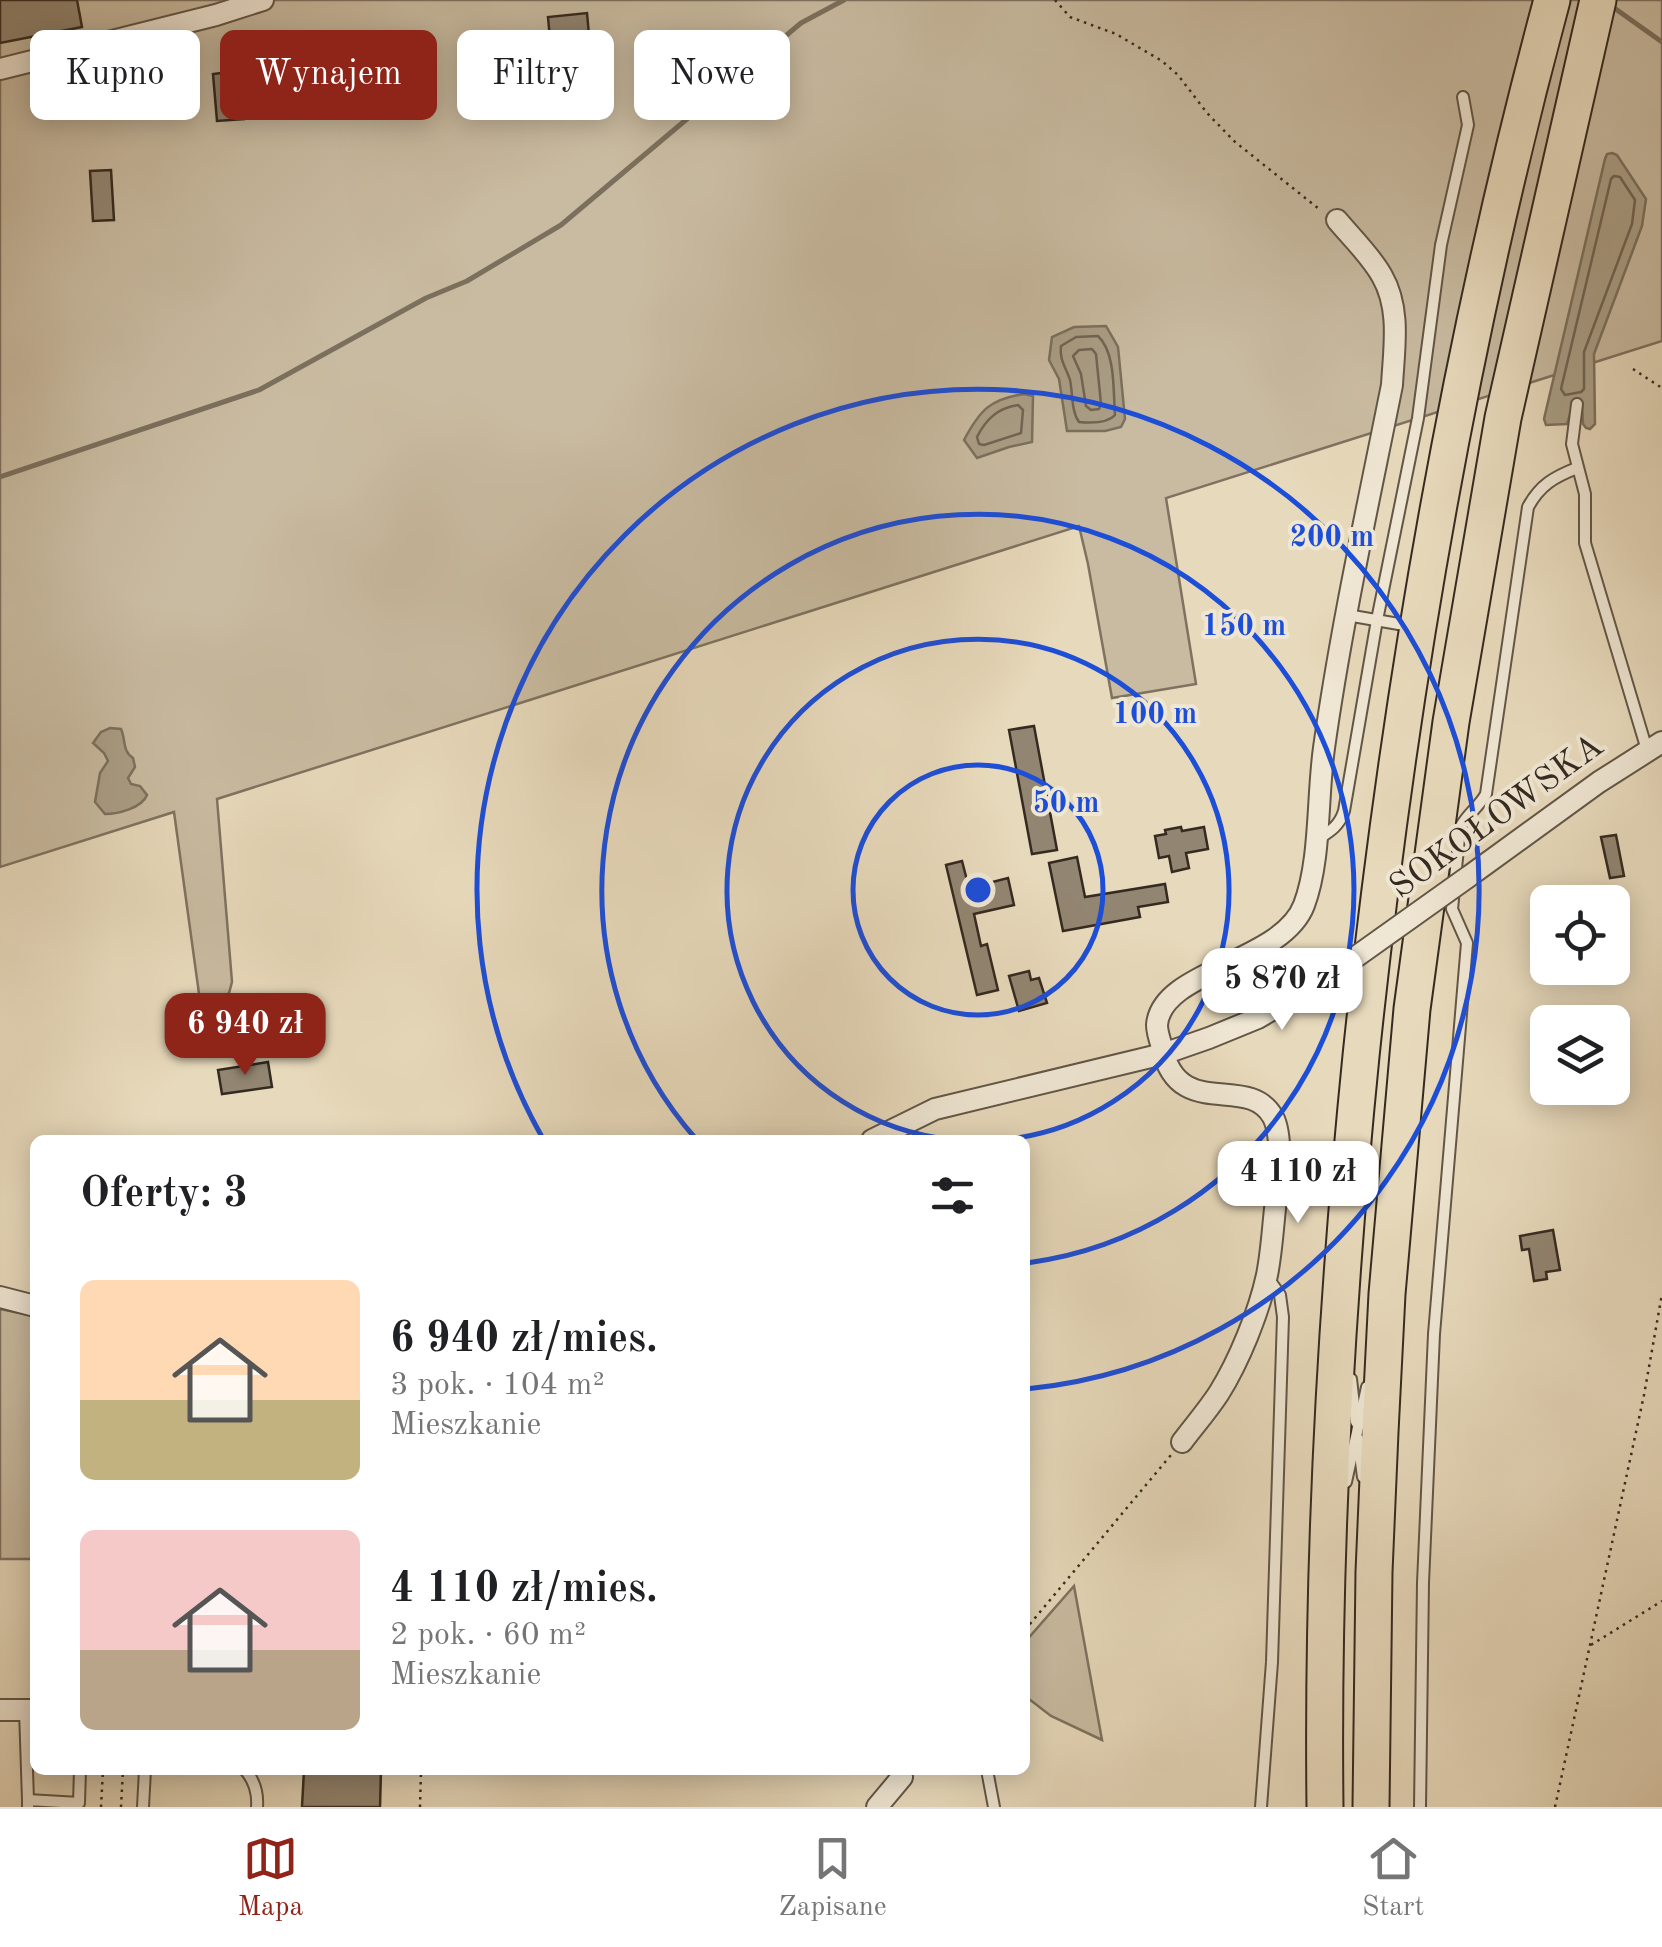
<!DOCTYPE html>
<html lang="pl">
<head>
<meta charset="utf-8">
<style>
	:root { --surface:#fff; --page:#f2f2f2; --text:#202124; --muted:#757577; --line:#e0e0e0; --accent:#8f2418 }
	body { margin:0; font-family:"Old Standard TT",serif; background:var(--page); color:var(--text); height:100vh; display:flex; flex-direction:column; font-size:38px; white-space:nowrap }
	* { box-sizing:border-box; margin:0 }
	p { font-size:32px; color:var(--muted) }
	.icon { flex:none; width:55px; height:55px; fill:none; stroke:currentColor; stroke-width:2; stroke-linecap:round; stroke-linejoin:round }
	.map { position:relative; flex:1; overflow:hidden }
	.drawer { position:absolute; left:30px; top:1135px; width:1000px; height:640px; display:flex; flex-direction:column; background:var(--surface); border-radius:15px; box-shadow:0 5px 25px #0003 }
	.drawer>* { flex:none }
	.banner { position:absolute; left:30px; top:30px; width:1000px; height:90px; display:flex; gap:20px }
	.fabs { position:absolute; left:1530px; top:885px; display:grid; gap:20px }
	.fabs a { display:grid; place-items:center; width:100px; height:100px; border-radius:15px; background:var(--surface); box-shadow:0 5px 25px #0003; font-size:50px }
	.price { position:absolute; translate:-50% -85px; padding:0 22px; border-radius:20px; background:#fff; color:#222; font-size:32px; line-height:65px; filter:drop-shadow(0 2px 5px #0008) }
	.price::after { content:''; position:absolute; left:50%; top:60px; width:30px; height:22px; margin-left:-15px; background:inherit; clip-path:polygon(0 0,100% 0,50% 100%) }
	.price.active { background:var(--accent); color:#fff }
	ul { padding:0; list-style:none }
	li { display:flex; align-items:center; gap:30px; height:250px; padding:0 50px }
	li span { display:grid; place-items:center; flex:none; width:280px; height:200px; border-radius:15px; color:#555 }
	li>.icon { margin-inline-start:auto }
	span .icon { width:120px; height:120px; fill:#fffc; stroke-width:1 }
	li b { font-size:42px }
	h2 { display:flex; justify-content:space-between; align-items:center; height:120px; padding:0 50px; font-size:42px }
	.tag { padding:0 35px; border-radius:15px; background:var(--surface); box-shadow:0 5px 25px #0003; font-size:35px; line-height:90px }
	.tag.active { background:var(--accent); color:#fff }
	.dock { display:flex; justify-content:space-around; align-items:center; height:140px; border-top:2px solid var(--line); background:var(--surface); font-size:28px; color:var(--muted) }
	.dock a { display:grid; justify-items:center; gap:5px }
	.dock .active { color:var(--accent) }
	.map>svg:first-child { display:block }
	.green { fill:#c9bba1; stroke:#7f7260; stroke-width:2.5 }
	.water { fill:#aa9e86; stroke:#7b705d; stroke-width:2.5 }
	.lines { fill:none; stroke-linecap:round; stroke-linejoin:round }
	.shore { stroke:#706453; stroke-width:2.5 }
	.stream { stroke:#7b705d; stroke-width:5 }
	.building { fill:#928571; stroke:#352a20; stroke-width:2.5 }
	.lane-casing { stroke:#625647; stroke-width:14 }
	.street-casing { stroke:#625647; stroke-width:24 }
	.highway-casing { stroke:#352a20; stroke-width:39 }
	.path { stroke:#352a20; stroke-width:2.5; stroke-dasharray:2.5 5; stroke-linecap:butt }
	.lane { stroke:#efe6d3; stroke-width:10 }
	.street { stroke:#efe6d3; stroke-width:20 }
	.highway { stroke:#e7d9bb; stroke-width:35 }
	.street-bridge-casing { stroke:#625647; stroke-width:24; stroke-linecap:butt }
	.street-bridge { stroke:#efe6d3; stroke-width:20 }
	.ring { fill:none; stroke:#1d4ed8; stroke-width:5 }
	.labels { text-anchor:middle; dominant-baseline:central; stroke-width:8; stroke-linejoin:round; paint-order:stroke }
	.street-label { font-size:35px; fill:#352a20; stroke:#efe6d3 }
	.centre { fill:#1d4ed8; stroke:#efe6d3; stroke-width:5 }
	.ring-label { font-size:30px; text-anchor:middle; font-weight:bold; fill:#1d4ed8; stroke:#efe6d3; stroke-width:8; stroke-linejoin:round; paint-order:stroke }
</style>
</head>
<body>
<div class="map">
<svg width="1662" height="1807" viewBox="0 0 1662 1807">
	<rect width="100%" height="100%" fill="#e7d9bb"/>
	<filter id="stains"><feTurbulence type="fractalNoise" baseFrequency=".002" numOctaves="4"/><feColorMatrix values="0 0 0 0 .2 0 0 0 0 .09 0 0 0 0 .02 0 0 0 .5 -.17"/></filter>
	<radialGradient id="worn" r=".72"><stop offset=".6" stop-color="#630" stop-opacity="0"/><stop offset="1" stop-color="#630" stop-opacity=".3"/></radialGradient>
	<g class="green">
		<polygon points="0,0 1662,0 1662,341 1166,498 1196,684 1112,698 1088,564 1079,526 217,799 232,982 229,993 221,999 200,1001 174,812 0,867"/>
		<polygon points="0,1309 35,1316 35,1559 0,1559"/>
		<polygon points="1074,1586 1102,1740 1051,1716 1025,1696 1025,1642"/>
	</g>
	<g class="water">
		<polygon points="1612,153 1617,155 1646,199 1642,226 1594,354 1595,424 1590,429 1586,428 1583,424 1582,404 1574,402 1567,424 1546,425 1544,419 1605,159 1607,154"/>
		<polygon points="1106,326 1118,347 1125,419 1121,427 1105,431 1067,431 1059,379 1049,360 1052,337 1074,327"/>
		<path d="M1024 394 1033 396 1032 442 1009 447 977 458 964 440C980 410 990 399 1024 394Z"/>
		<path d="M110 728 121 729C126 740 122 751 133 758L135 767 128 778 131 784 140 786 147 795C142 808 118 814 105 814L95 802 100 773 108 761 104 753 93 743 101 732Z"/>
	</g>
	<g class="lines">
		<g class="shore">
			<polygon points="1614,176 1620,177 1635,200 1632,224 1584,352 1584,389 1581,392 1565,395 1561,389 1611,179"/>
			<path d="M1098 336C1116 353 1113 391 1115 415 1107 424 1090 423 1079 422 1071 411 1073 394 1070 380 1066 367 1059 360 1061 346L1076 337Z"/>
			<polygon points="1092,349 1096,354 1101,404 1099,409 1091,410 1086,406 1081,374 1073,356 1079,350"/>
			<path d="M1018 405 1023 410 1021 433 984 445 979 444 977 437C986 419 998 408 1018 405Z"/>
		</g>
		<g class="stream">
			<polyline points="1610,5 1662,42"/>
			<polyline points="0,477 259,390 426,298 467,281 561,225 801,23 844,0"/>
		</g>
	</g>
	<g class="building">
		<polygon points="0,0 77,0 82,27 0,43"/>
		<polygon points="587,13 589,35 550,39 548,17"/>
		<polygon points="319,39 321,56 336,55 337,73 292,77 290,59 299,58 297,40"/>
		<polygon points="229,72 229,81 234,80 236,94 242,94 244,119 217,121 213,74"/>
		<polygon points="188,77 190,103 130,107 127,84"/>
		<polygon points="111,170 114,220 93,221 90,171"/>
		<polygon points="1034,726 1057,850 1032,854 1009,730"/>
		<polygon points="1181,827 1182,831 1204,827 1208,849 1186,853 1189,868 1172,872 1169,856 1159,858 1155,836 1166,834 1165,830"/>
		<polygon points="1616,835 1624,876 1610,878 1601,837"/>
		<polygon points="1077,857 1085,897 1165,884 1168,902 1138,907 1140,917 1063,931 1049,863"/>
		<polygon points="962,861 969,888 1008,878 1014,905 974,914 981,946 987,944 998,990 977,995 946,865"/>
		<polygon points="1029,971 1031,980 1039,978 1047,1003 1019,1011 1009,976"/>
		<polygon points="268,1062 272,1087 222,1094 218,1070"/>
		<polygon points="1553,1230 1560,1270 1546,1272 1547,1279 1534,1281 1529,1249 1522,1250 1520,1236"/>
		<polygon points="304,1770 381,1770 380,1807 302,1807"/>
	</g>
	<g class="lines">
		<defs>
			<g id="lane">
				<polyline points="1577,404 1572,444 1585,494 1585,543 1647,750"/>
				<polyline points="1347,615 1410,626"/>
				<path d="M1315 841C1329 832 1339 827 1344 811L1377 620 1418 418 1441 245 1468 125 1463 97"/>
				<polyline points="1351,1379 1356,1422"/>
				<polyline points="1358,1439 1363,1477"/>
				<polyline points="1346,1482 1367,1387"/>
				<polyline points="25,1710 28,1800"/>
				<path d="M245 1770C255 1781 258 1793 257 1807"/>
				<polyline points="987,1770 994,1807"/>
				<polyline points="28,1807 28,1800 79,1803 80,1770"/>
				<polyline points="143,1807 145,1770"/>
				<polyline points="1261,1807 1272,1662 1283,1317 1280,1295 1268,1278"/>
				<path d="M1420 1807 1423 1583 1434 1334 1467 943 1452 909 1460 828C1467 814 1479 807 1486 794L1528 507C1540 485 1554 477 1577 468"/>
			</g>
			<g id="street">
				<polyline points="0,69 216,15 263,0"/>
				<polyline points="1468,877 1599,782 1662,742"/>
				<polyline points="872,1140 935,1109 1163,1054 1209,1038 1258,1018 1329,976"/>
				<polyline points="0,1297 35,1306"/>
				<path d="M1182 1442C1194 1426 1208 1410 1219 1393 1239 1361 1259 1312 1267 1275 1272 1250 1273 1224 1276 1200 1279 1179 1283 1136 1273 1117 1248 1072 1178 1123 1162 1047 1160 1041 1157 1032 1157 1025 1161 970 1282 963 1304 905 1321 860 1317 797 1324 748 1341 627 1368 505 1392 385 1394 348 1401 309 1382 276 1371 256 1352 238 1337 220"/>
				<polyline points="0,1710 35,1710"/>
				<polyline points="877,1807 902,1777"/>
			</g>
			<g id="highway">
				<path d="M1325 1807C1322 1556 1336 1305 1361 1056 1398 700 1459 345 1552 0"/>
				<polyline points="1371,1807 1374,1572 1380,1432 1387,1294 1412,1009 1451,722 1503,418 1598,0"/>
			</g>
		</defs>
		<use href="#lane" class="lane-casing"/>
		<use href="#street" class="street-casing"/>
		<use href="#highway" class="highway-casing"/>
		<g class="path">
			<polyline points="1055,0 1070,17 1116,34 1162,61 1178,75 1207,113 1234,141 1319,209"/>
			<polyline points="1633,369 1662,388"/>
			<polyline points="1025,1630 1171,1455"/>
			<polyline points="1591,1645 1662,1601"/>
			<polyline points="101,1807 103,1770"/>
			<polyline points="121,1807 123,1770"/>
			<polyline points="420,1807 421,1770"/>
			<polyline points="1555,1807 1644,1395 1662,1294"/>
		</g>
		<use href="#lane" class="lane"/>
		<use href="#street" class="street"/>
		<use href="#highway" class="highway"/>
		<defs>
			<polyline id="street-bridge" points="1329,976 1468,877"/>
		</defs>
		<use href="#street-bridge" class="street-bridge-casing"/>
		<use href="#street-bridge" class="street-bridge"/>
	</g>
	<g class="ring">
		<circle cx="978" cy="890" r="125"/>
		<path d="M954 1140A251 251 0 1 1 1002 1140"/>
		<path d="M696 1139A376 376 0 1 1 1027 1263"/>
		<path d="M542 1137A501 501 0 1 1 1026 1389"/>
	</g>
	<g class="labels">
		<g class="street-label">
			<text transform="translate(1497 817) rotate(-36)">SOKOŁOWSKA</text>
		</g>
	</g>
	<circle cx="978" cy="890" r="15" class="centre"/>
	<g class="ring-label">
		<text x="1332" y="546">200 m</text>
		<text x="1244" y="635">150 m</text>
		<text x="1155" y="723">100 m</text>
		<text x="1066" y="812">50 m</text>
	</g>
	<rect width="100%" height="100%" filter="url(#stains)"/>
	<rect width="100%" height="100%" fill="url(#worn)"/>
</svg>
<div class="fabs">
<a><svg class="icon" aria-label="locate" viewBox="0 0 24 24"><circle cx="12" cy="12" r="6"/><path d="M12 2v4M12 18v4M2 12h4M18 12h4"/></svg></a>
<a><svg class="icon" aria-label="layers" viewBox="0 0 24 24"><path d="M12 4l9 5-9 5-9-5zM3 14l9 5 9-5"/></svg></a>
</div>
<b class="price" style="left:1282px;top:1033px">5 870 zł</b>
<b class="price active" style="left:245px;top:1078px">6 940 zł</b>
<b class="price" style="left:1298px;top:1226px">4 110 zł</b>
<div class="banner">
<a class="tag">Kupno</a>
<a class="tag active">Wynajem</a>
<a class="tag">Filtry</a>
<a class="tag">Nowe</a>
</div>
<section class="drawer">
<h2>Oferty: 3<svg class="icon" aria-label="filters" viewBox="0 0 24 24"><path d="M4 7h16M4 17h16"/><circle cx="9" cy="7" r="2"/><circle cx="15" cy="17" r="2"/></svg></h2>
<ul>
<li><span style="background:linear-gradient(#ffd9b3 60%,#c2b280 0)"><svg class="icon" aria-label="home" viewBox="0 0 24 24"><path d="M3 11l9-7 9 7M6 9v11h12V9"/></svg></span><div><b>6 940 zł/mies.</b><p>3 pok. · 104 m²</p><p>Mieszkanie</p></div></li>
<li><span style="background:linear-gradient(#f6c9c9 60%,#b9a48a 0)"><svg class="icon" aria-label="home" viewBox="0 0 24 24"><path d="M3 11l9-7 9 7M6 9v11h12V9"/></svg></span><div><b>4 110 zł/mies.</b><p>2 pok. · 60 m²</p><p>Mieszkanie</p></div></li>
</ul>
</section>
</div>
<nav class="dock">
<a class="active"><svg class="icon" aria-label="map" viewBox="0 0 24 24"><path d="M3 6l6-2 6 2 6-2v14l-6 2-6-2-6 2zM9 4v14M15 6v14"/></svg>Mapa</a>
<a><svg class="icon" aria-label="saved" viewBox="0 0 24 24"><path d="M7 4h10v16l-5-4-5 4z"/></svg>Zapisane</a>
<a><svg class="icon" aria-label="home" viewBox="0 0 24 24"><path d="M3 11l9-7 9 7M6 9v11h12V9"/></svg>Start</a>
</nav>
</body>
</html>
